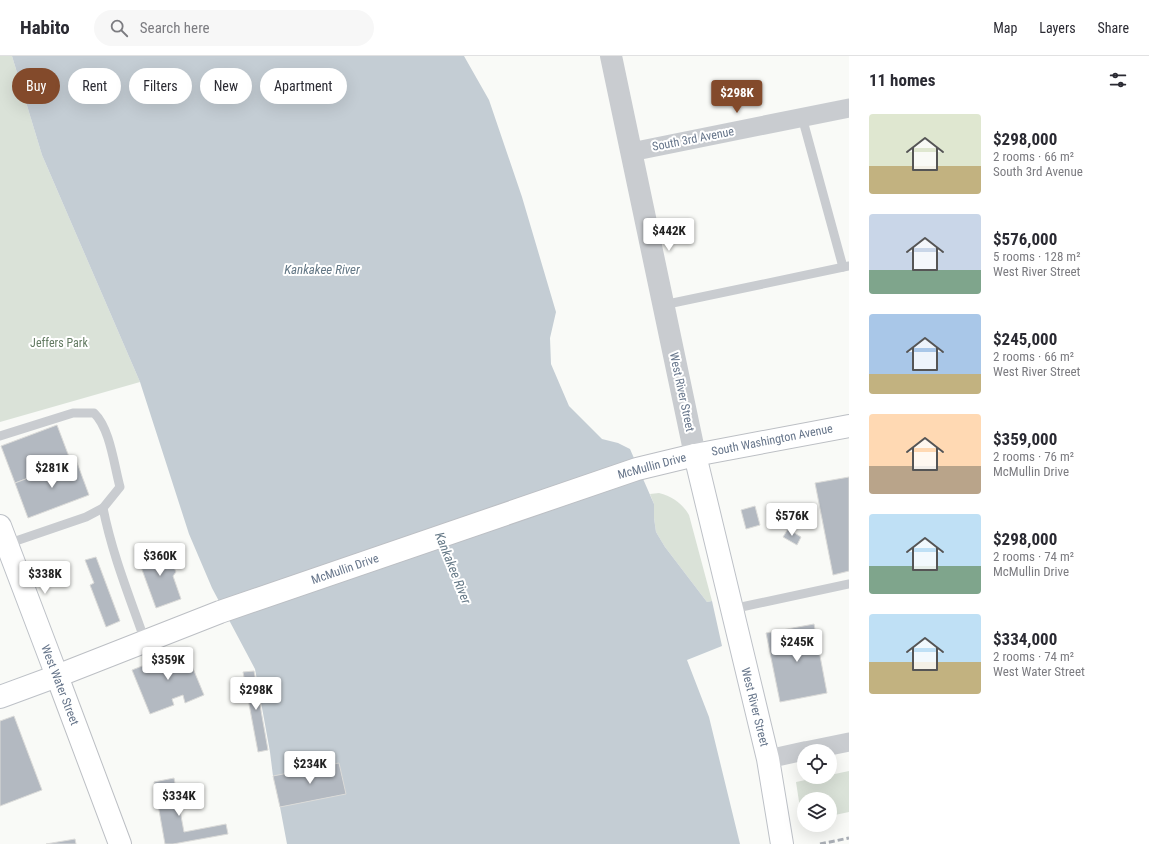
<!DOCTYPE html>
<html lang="en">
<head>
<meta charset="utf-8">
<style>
	:root { --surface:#fff; --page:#f7f7f7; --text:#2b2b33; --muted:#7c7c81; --line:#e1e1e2; --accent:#834a2b }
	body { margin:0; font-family:"Roboto Condensed",sans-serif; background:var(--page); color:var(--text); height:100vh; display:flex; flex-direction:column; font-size:15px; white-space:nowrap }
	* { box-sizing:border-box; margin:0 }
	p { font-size:13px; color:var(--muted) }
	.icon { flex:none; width:22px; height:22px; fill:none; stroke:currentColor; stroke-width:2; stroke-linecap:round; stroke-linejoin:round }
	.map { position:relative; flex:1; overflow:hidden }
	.side { display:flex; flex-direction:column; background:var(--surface); width:300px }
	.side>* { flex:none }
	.banner { position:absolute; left:12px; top:12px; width:380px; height:36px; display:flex; gap:8px }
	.tools { position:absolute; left:797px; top:688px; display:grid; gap:8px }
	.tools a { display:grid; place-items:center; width:40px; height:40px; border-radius:50%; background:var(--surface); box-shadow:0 4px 16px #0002; font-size:20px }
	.price { position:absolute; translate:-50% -34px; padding:0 9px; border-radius:4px; background:#fff; color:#222; font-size:13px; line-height:26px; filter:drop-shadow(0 1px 2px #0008) }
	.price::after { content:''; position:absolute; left:50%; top:24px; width:12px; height:9px; margin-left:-6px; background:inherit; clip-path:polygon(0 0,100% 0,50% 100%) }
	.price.active { background:var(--accent); color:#fff }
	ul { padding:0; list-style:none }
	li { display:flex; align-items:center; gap:12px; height:100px; padding:0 20px }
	li span { display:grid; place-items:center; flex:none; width:112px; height:80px; border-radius:4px; color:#555 }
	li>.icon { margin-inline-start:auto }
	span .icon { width:48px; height:48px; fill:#fffc; stroke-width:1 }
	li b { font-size:17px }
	h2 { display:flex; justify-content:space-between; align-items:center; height:48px; padding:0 20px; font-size:17px }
	.tag { padding:0 14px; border-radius:18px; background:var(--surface); box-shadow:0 4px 16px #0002; font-size:14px; line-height:36px }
	.tag.active { background:var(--accent); color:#fff }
	header { display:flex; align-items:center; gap:24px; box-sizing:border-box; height:56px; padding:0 20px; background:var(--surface); border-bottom:1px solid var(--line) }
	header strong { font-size:19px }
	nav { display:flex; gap:22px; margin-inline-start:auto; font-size:14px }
	.search { width:280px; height:36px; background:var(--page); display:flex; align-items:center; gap:10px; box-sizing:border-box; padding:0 14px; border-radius:22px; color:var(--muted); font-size:15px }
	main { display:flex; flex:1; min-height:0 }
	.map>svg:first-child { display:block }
	.green { fill:#dae2d8 }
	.water { fill:#c4cdd4 }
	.building { fill:#b3b9c1; stroke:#dbdbd9 }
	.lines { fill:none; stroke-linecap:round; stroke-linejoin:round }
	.secondary-casing { stroke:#bdc1c7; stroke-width:24 }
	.primary-casing { stroke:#bcbfc4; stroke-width:24 }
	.service { stroke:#c9ccd0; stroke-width:9 }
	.minor { stroke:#c9ccd0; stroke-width:19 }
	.tertiary { stroke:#c9ccd0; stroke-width:22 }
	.secondary { stroke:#fff; stroke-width:22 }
	.primary { stroke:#fff; stroke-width:22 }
	.rail { stroke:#a9aeb5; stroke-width:3; stroke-dasharray:6 3; stroke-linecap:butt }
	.labels { text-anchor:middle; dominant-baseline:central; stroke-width:4; stroke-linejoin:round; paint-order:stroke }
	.street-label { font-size:12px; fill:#66758a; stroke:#fff }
	.park-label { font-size:12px; fill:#637b62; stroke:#fff }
	.water-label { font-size:13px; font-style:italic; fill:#637785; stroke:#fff }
</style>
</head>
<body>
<header>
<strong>Habito</strong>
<div class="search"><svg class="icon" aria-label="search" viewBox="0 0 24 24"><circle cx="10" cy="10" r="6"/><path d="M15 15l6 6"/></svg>Search here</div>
<nav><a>Map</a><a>Layers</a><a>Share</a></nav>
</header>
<main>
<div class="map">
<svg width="849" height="788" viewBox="0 0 849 788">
	<rect width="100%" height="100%" fill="#f9faf7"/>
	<g class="green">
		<polygon points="0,0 12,0 42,99 140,326 0,366"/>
		<path d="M659 437C673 441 682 447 689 459L712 545 707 546 665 491 656 476 654 462V448L650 438Z"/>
		<polygon points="849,715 849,756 830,760 830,743 804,743 804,765 802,765 796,726 820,721 830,721 830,719"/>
	</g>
	<polygon class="water" points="12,0 464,0 489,44 522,141 556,256 550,282 551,308 569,350 602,383 618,387 630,393 654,448 654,462 656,476 665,491 707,546 712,545 722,590 687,604 709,661 740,788 287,788 280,751 345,738 339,707 273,720 270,696 255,613 212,532 189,478 140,326 42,99"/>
	<g class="building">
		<polygon points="57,369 71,406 15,427 1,390"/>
		<polygon points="76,404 89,439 28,462 15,427"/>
		<polygon points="849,421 849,515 833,519 815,427"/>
		<polygon points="755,450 760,469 746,473 741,454"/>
		<polygon points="788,473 801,481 797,489 783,481"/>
		<polygon points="162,491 167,505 172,507 176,516 173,520 181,543 156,552 137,500"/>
		<polygon points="96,501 120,565 106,571 90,529 94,527 85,504"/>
		<polygon points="814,568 827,637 780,646 766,577"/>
		<polygon points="185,593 204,639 185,647 183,639 172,643 174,649 150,658 132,614"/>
		<polygon points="254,615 268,694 258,696 243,616"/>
		<polygon points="14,660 42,734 0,750 0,665"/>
		<polygon points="339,707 346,738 280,751 273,720"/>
		<polygon points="174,722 184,776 226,768 228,778 173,788 165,788 154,726"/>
		<polygon points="75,783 76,788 46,788"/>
	</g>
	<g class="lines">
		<defs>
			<g id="secondary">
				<polyline points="695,399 768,703 782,788"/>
				<polyline points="0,470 57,620 0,641"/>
			</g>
			<polyline id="primary" points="120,788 57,620 220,556 637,413 695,399 849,370"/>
		</defs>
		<use href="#secondary" class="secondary-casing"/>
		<use href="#primary" class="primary-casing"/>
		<g class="service">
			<polyline points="802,61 843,211"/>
			<polyline points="663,249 849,210"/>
			<path d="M0 380 73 357H94C110 372 114 409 120 431L103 452 86 461 7 488"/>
			<path d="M103 452C112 498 130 542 145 585"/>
			<polyline points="732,553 849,528"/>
		</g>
		<g class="minor">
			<polyline points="631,96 849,52"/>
			<polyline points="805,695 849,686"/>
			<polyline points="768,703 804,695"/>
		</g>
		<polyline class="tertiary" points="611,0 695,399"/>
		<use href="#secondary" class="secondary"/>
		<use href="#primary" class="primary"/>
		<polyline class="rail" points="820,788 849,782"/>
	</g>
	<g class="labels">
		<g class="street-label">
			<text transform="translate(693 83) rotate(-11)">South 3rd Avenue</text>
			<text transform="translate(682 336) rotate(78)">West River Street</text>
			<text transform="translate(772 384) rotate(-11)">South Washington Avenue</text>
			<text transform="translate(652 410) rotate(-15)">McMullin Drive</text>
			<text transform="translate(345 513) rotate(-19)">McMullin Drive</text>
			<text transform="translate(60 629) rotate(69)">West Water Street</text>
			<text transform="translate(755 651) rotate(76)">West River Street</text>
		</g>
		<g class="park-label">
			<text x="59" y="287">Jeffers Park</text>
		</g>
		<g class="water-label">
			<text x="322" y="213">Kankakee River</text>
			<text transform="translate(453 512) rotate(68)">Kankakee River</text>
		</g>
	</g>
</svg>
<div class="tools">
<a><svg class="icon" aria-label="locate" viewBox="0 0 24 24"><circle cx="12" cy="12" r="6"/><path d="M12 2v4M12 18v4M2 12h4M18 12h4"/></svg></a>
<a><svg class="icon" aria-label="layers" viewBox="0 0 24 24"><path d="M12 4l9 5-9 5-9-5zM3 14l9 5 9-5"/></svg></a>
</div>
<b class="price active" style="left:737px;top:58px">$298K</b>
<b class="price" style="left:669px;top:196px">$442K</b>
<b class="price" style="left:52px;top:433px">$281K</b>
<b class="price" style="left:792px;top:481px">$576K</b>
<b class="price" style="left:160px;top:521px">$360K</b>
<b class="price" style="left:45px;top:539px">$338K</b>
<b class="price" style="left:797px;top:607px">$245K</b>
<b class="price" style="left:168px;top:625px">$359K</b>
<b class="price" style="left:256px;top:655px">$298K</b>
<b class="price" style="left:310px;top:729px">$234K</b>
<b class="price" style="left:179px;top:761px">$334K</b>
<div class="banner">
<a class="tag active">Buy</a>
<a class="tag">Rent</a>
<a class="tag">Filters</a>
<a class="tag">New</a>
<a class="tag">Apartment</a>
</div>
</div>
<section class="side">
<h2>11 homes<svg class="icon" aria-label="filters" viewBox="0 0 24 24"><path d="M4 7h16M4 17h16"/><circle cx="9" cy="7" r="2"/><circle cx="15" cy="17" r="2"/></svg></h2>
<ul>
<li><span style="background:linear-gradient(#dfe7d0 65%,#c2b280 0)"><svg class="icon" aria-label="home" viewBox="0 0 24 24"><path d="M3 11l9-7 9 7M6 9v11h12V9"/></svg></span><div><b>$298,000</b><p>2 rooms · 66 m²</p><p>South 3rd Avenue</p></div></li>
<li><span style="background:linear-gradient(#c9d6e8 70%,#7fa58c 0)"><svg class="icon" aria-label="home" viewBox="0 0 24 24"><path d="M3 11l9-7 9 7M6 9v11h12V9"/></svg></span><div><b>$576,000</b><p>5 rooms · 128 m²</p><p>West River Street</p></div></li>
<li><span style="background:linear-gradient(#a9c7e8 75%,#c2b280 0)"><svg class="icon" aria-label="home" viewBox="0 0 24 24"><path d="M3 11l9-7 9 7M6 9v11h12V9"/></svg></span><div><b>$245,000</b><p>2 rooms · 66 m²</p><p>West River Street</p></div></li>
<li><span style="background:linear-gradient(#ffd9b3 65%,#b9a48a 0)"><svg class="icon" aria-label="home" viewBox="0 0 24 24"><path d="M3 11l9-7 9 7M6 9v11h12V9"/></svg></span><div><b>$359,000</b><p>2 rooms · 76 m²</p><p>McMullin Drive</p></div></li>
<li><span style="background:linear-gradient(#bfe0f5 65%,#7fa58c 0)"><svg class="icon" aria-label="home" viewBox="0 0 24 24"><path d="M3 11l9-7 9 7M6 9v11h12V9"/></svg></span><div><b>$298,000</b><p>2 rooms · 74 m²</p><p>McMullin Drive</p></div></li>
<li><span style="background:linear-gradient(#bfe0f5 60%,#c2b280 0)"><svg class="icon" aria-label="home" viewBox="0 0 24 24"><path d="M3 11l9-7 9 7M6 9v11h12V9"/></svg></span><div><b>$334,000</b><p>2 rooms · 74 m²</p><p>West Water Street</p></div></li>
</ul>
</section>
</main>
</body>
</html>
